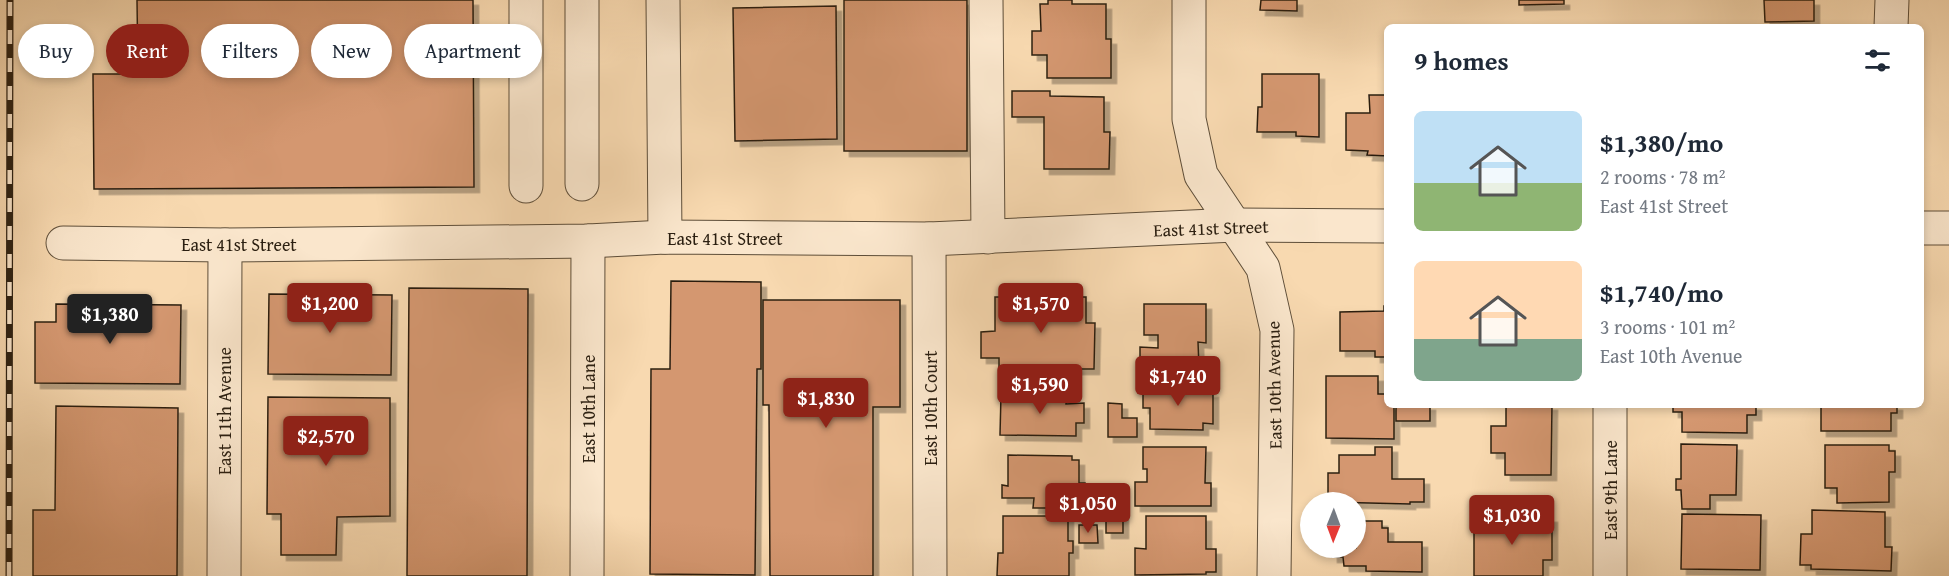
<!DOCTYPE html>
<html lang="en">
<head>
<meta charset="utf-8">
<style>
	:root { --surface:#fff; --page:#f2f2f3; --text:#1f2937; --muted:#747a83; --accent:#8f2418 }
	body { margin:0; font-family:"Gentium Book Plus",serif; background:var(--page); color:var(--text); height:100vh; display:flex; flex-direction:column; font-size:22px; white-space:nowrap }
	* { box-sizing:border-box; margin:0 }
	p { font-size:20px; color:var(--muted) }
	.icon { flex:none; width:33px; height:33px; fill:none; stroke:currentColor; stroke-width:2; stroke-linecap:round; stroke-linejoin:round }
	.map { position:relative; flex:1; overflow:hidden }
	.drawer { position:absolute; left:1384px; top:24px; width:540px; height:384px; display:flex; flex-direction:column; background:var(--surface); border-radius:9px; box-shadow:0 3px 9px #0003 }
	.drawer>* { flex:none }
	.hud { position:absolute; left:18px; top:24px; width:570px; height:54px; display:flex; gap:12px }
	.needle { width:39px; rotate:181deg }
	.tools { position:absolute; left:1300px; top:492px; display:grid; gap:12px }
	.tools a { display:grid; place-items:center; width:66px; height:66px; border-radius:50%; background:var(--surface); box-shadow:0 3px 9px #0003; font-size:30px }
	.price { position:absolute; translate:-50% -51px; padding:0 14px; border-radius:6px; background:var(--accent); color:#fff; font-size:20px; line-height:39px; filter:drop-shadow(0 2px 3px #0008) }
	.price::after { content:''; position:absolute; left:50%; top:36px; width:18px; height:14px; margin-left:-9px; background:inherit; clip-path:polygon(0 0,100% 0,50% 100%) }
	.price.active { background:#222; color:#fff }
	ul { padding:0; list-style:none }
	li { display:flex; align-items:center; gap:18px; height:150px; padding:0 30px }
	li span { display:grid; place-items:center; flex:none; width:168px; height:120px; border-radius:9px; color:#555 }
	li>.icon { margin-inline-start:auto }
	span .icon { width:72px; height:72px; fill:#fffc; stroke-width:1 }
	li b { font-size:26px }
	h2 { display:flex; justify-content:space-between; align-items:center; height:72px; padding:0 30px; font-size:26px }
	.pill { padding:0 21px; border-radius:27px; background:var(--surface); box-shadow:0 3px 9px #0003; font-size:21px; line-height:54px }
	.pill.active { background:var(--accent); color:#fff }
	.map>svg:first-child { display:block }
	.building { fill:#d4976f; stroke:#2b1f11; stroke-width:1.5; filter:url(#shadow) }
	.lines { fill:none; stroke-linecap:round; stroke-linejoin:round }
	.minor-casing { stroke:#5e4e39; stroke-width:35 }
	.minor { stroke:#fae6cc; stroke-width:33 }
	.rail-casing { stroke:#2b1f11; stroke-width:7 }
	.rail { stroke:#fae6cc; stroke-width:4.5; stroke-dasharray:14; stroke-linecap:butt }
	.labels { text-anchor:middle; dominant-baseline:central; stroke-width:4.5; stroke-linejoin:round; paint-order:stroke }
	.street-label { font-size:18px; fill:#2b1f11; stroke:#fae6cc }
</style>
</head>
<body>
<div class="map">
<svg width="1949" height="576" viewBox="0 0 1949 576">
	<defs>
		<filter id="shadow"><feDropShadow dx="5.5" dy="5.5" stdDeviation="0" flood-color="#0004"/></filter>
	</defs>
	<rect width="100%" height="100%" fill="#f8d9b0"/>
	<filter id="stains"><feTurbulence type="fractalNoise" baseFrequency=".00333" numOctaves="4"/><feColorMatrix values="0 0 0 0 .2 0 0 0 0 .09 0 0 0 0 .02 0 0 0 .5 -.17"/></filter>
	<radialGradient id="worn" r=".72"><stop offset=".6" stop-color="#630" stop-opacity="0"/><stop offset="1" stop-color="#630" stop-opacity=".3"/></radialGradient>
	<g class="building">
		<polygon points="137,0 473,0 474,187 94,189 93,74 138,74"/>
		<rect x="844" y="0" width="123" height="151"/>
		<polygon points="1048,0 1072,0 1072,4 1106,4 1106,39 1111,39 1111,78 1047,78 1047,55 1032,55 1032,31 1041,31 1040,4 1048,4"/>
		<polygon points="1261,0 1297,0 1297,11 1260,10"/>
		<polygon points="1519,0 1564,0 1564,4 1519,5"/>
		<polygon points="1764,0 1814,0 1814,21 1765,22"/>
		<polygon points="836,6 837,139 735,141 733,8"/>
		<polygon points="1262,74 1319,74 1319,137 1296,136 1296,132 1257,132 1258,107 1262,107"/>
		<polygon points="1012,91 1050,91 1050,96 1104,97 1104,132 1110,132 1109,169 1044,169 1044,117 1012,117"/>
		<polygon points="1369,95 1388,95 1388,156 1367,155 1368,151 1346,150 1346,113 1370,113"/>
		<polygon points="671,281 761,282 761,369 757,369 755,575 650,574 651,369 670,369"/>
		<polygon points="409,288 528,289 527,576 407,576"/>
		<polygon points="269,294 392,295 391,375 268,374"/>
		<polygon points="995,297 1086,297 1086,323 1095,323 1094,369 999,369 999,358 981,358 981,332 995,331"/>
		<polygon points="763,300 900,300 900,407 873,407 873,576 770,576 769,405 763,405"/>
		<polygon points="56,304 181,305 180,384 35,383 35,322 56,322"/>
		<polygon points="1144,304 1206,304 1206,343 1198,342 1199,367 1140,367 1140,347 1158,348 1158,335 1144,335"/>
		<polygon points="1384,306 1388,306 1388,357 1375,357 1375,351 1340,351 1340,312 1384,311"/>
		<polygon points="1326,376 1378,376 1378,394 1388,394 1388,405 1394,405 1394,439 1326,438"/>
		<polygon points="1143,386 1203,386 1203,393 1213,392 1213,424 1203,423 1203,430 1150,429 1150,408 1143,408"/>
		<polygon points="1049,392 1066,392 1066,404 1084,403 1084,423 1076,423 1076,436 1000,435 1001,395 1049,396"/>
		<polygon points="268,397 390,398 390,516 337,517 336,555 281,555 281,514 267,514"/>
		<polygon points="1108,403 1122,404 1122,418 1137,418 1137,437 1108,437"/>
		<rect x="1396" y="405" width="34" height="16"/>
		<polygon points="1506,405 1552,405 1551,475 1505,475 1505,453 1491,453 1491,426 1506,426"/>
		<polygon points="1673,405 1756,405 1756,415 1747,415 1747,433 1682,432 1682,412 1673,412"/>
		<polygon points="1821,405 1897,405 1897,413 1891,413 1891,431 1821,431"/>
		<polygon points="56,406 178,408 177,576 33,576 33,510 55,510"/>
		<polygon points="1681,444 1737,445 1736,495 1710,495 1710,509 1682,509 1681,490 1676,490 1676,479 1681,479"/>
		<polygon points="1825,445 1889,445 1889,451 1895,451 1895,472 1889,472 1889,502 1837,503 1837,488 1825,488"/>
		<polygon points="1143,447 1206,447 1205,483 1211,483 1211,506 1135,506 1135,482 1147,482 1147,469 1143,469"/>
		<polygon points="1375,447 1392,447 1392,479 1424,479 1424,502 1410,502 1410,504 1328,502 1328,473 1339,473 1339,455 1375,455"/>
		<polygon points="1008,455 1072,456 1072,460 1079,460 1079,483 1085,483 1085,508 1033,508 1034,498 1002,498 1002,485 1008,486"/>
		<polygon points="1812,510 1885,512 1885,547 1892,547 1891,571 1811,569 1811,565 1800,565 1801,534 1812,534"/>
		<rect x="1106" y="514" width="17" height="19"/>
		<polygon points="1682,514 1761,515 1760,570 1681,569"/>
		<polygon points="1003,516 1068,516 1068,541 1073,541 1073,553 1069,553 1069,576 997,576 998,553 1003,553"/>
		<polygon points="1146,516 1206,516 1206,549 1216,549 1216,572 1206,572 1206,574 1135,575 1135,548 1146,549"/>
		<polygon points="1474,517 1552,517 1552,560 1543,560 1543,576 1474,576"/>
		<polygon points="1356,521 1382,521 1382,528 1388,528 1388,542 1422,542 1422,572 1366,571 1366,566 1344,566 1343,557 1332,557 1332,548 1356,548"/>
		<polygon points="1079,525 1097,525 1098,543 1079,543"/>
	</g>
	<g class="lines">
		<defs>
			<g id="minor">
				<polyline points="582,0 582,184"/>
				<polyline points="663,0 665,237"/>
				<polyline points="986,0 988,237"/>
				<polyline points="1189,0 1189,119 1201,175 1263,268 1277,330 1274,576"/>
				<polyline points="1891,27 1892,0"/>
				<polyline points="526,186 526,0"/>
				<polyline points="1922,228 1949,228"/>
				<polyline points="929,239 930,576"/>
				<polyline points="63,243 225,245 588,241 665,237 929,239 1235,225 1388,226"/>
				<polyline points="1610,405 1610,576"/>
				<polyline points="224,576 225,245"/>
				<polyline points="587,576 588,241"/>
			</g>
		</defs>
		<use href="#minor" class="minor-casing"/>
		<use href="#minor" class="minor"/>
		<defs>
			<polyline id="rail" points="9,576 10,0"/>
		</defs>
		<use href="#rail" class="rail-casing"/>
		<use href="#rail" class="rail"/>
	</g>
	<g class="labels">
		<g class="street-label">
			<text transform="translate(1211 228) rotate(-2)">East 41st Street</text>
			<text x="725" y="238">East 41st Street</text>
			<text x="239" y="244">East 41st Street</text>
			<text transform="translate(1274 385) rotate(-91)">East 10th Avenue</text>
			<text transform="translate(930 408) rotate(-90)">East 10th Court</text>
			<text transform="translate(588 409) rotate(-90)">East 10th Lane</text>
			<text transform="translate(224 411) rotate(-90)">East 11th Avenue</text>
			<text transform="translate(1610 490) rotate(-90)">East 9th Lane</text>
		</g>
	</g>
	<rect width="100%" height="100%" filter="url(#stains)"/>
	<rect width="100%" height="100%" fill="url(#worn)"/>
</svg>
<div class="tools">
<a><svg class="needle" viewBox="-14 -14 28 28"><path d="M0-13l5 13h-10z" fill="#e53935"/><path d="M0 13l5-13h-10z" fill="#747a83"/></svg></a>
</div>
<b class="price" style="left:330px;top:334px">$1,200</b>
<b class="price" style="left:1041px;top:334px">$1,570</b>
<b class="price active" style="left:110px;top:345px">$1,380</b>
<b class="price" style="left:1178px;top:407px">$1,740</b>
<b class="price" style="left:1040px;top:415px">$1,590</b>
<b class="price" style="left:826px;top:429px">$1,830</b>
<b class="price" style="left:326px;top:467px">$2,570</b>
<b class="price" style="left:1088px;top:534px">$1,050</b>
<b class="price" style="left:1512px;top:546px">$1,030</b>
<div class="hud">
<a class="pill">Buy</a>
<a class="pill active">Rent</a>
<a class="pill">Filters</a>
<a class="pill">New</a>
<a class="pill">Apartment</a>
</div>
<section class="drawer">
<h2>9 homes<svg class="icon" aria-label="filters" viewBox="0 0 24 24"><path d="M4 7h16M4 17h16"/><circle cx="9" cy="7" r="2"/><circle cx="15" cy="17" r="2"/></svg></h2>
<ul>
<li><span style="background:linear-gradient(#bfe0f5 60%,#8fb573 0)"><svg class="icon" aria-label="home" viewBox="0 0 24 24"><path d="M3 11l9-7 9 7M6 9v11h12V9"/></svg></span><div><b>$1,380/mo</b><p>2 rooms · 78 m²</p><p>East 41st Street</p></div></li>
<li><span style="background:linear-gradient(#ffd9b3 65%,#7fa58c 0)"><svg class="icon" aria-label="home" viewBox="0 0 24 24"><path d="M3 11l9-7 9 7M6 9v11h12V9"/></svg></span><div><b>$1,740/mo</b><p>3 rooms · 101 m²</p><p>East 10th Avenue</p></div></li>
</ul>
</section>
</div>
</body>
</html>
